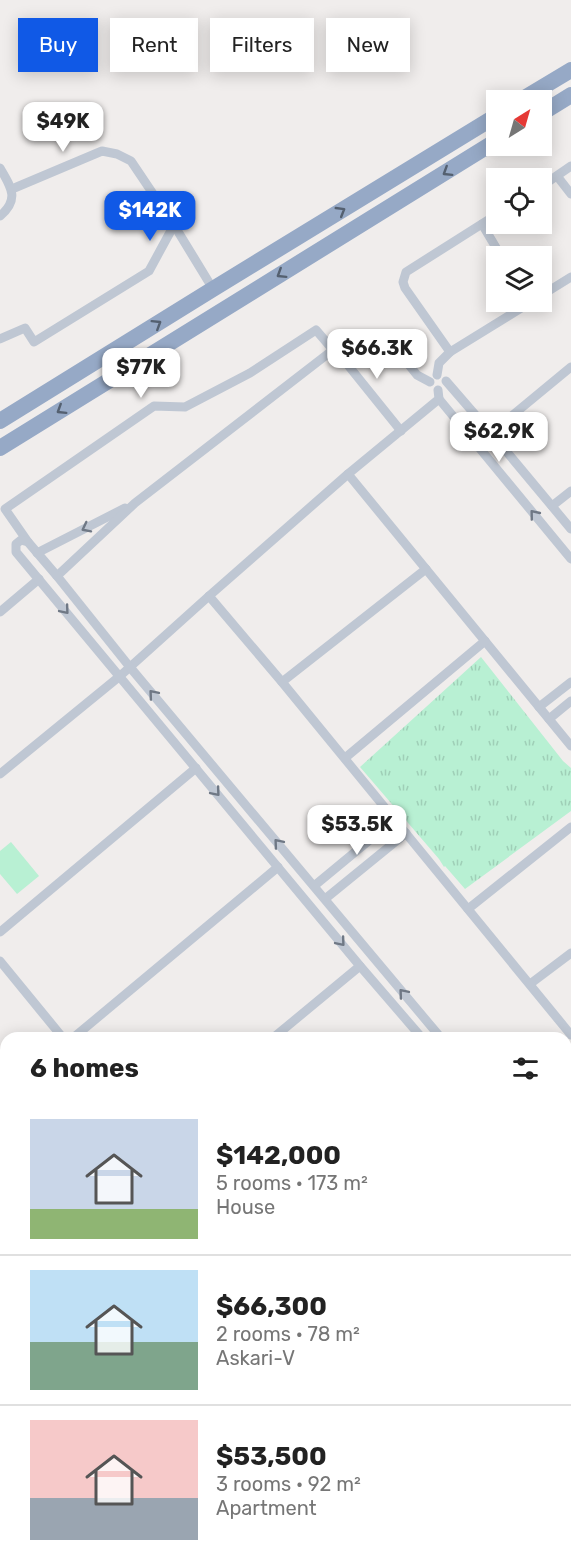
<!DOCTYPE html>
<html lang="en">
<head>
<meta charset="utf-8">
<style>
	:root { --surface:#fff; --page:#f6f6f6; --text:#222; --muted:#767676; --line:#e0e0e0; --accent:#1059e6 }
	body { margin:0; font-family:Rubik,sans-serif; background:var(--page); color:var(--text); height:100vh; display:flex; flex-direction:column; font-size:22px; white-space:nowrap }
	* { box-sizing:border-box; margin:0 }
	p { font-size:20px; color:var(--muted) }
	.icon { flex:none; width:33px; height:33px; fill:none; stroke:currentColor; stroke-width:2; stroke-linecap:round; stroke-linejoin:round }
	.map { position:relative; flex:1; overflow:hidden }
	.sheet { position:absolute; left:0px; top:1032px; width:572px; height:534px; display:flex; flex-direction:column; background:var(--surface); border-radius:18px 18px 0 0; box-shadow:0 3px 15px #0003 }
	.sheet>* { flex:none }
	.banner { position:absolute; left:18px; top:18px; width:536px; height:54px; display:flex; gap:12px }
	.needle { width:39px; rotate:37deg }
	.fabs { position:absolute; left:486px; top:90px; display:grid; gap:12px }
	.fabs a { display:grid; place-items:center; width:66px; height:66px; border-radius:0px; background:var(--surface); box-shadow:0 3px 15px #0003; font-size:30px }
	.price { position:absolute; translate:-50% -51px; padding:0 14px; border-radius:12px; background:#fff; color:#222; font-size:20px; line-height:39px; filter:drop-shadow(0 2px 3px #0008) }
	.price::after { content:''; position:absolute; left:50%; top:36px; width:18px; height:14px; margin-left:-9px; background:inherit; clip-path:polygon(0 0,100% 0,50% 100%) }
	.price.current { background:var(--accent); color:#fff }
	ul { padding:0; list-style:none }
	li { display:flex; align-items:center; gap:18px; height:150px; padding:0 30px }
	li+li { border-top:2px solid var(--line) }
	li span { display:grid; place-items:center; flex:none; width:168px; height:120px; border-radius:0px; color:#555 }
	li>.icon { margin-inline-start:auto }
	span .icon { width:72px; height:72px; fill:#fffc; stroke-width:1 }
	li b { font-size:26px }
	h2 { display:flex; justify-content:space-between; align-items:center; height:72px; padding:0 30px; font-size:26px }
	.chip { padding:0 21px; border-radius:0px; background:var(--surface); box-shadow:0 3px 15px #0003; font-size:21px; line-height:54px }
	.chip.current { background:var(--accent); color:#fff }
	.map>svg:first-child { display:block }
	.grass { fill:url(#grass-tufts) }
	.pitch { fill:#b8f0d3 }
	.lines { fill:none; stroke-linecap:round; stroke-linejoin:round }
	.minor { stroke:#bfc7d3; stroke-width:9 }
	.tertiary { stroke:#bfc7d3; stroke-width:12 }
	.secondary { stroke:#bec8d7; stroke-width:14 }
	.trunk { stroke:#96a9c6; stroke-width:16 }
	.oneway { stroke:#546070 }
	.oneway2 { stroke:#6f7885 }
</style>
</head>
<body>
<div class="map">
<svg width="571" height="1566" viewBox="0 0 571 1566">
	<defs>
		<pattern id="grass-tufts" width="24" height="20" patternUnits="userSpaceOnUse" patternTransform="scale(1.5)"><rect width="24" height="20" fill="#b8f0d3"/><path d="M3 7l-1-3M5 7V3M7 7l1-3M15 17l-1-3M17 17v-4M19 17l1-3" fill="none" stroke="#9fcfb7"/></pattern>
	</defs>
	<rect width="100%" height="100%" fill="#f0edec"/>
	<polygon class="grass" points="481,657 563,761 571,768 571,811 465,889 445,866 444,867 439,859 360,767"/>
	<polygon class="pitch" points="11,842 39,876 17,894 0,874 0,851"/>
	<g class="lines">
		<g class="minor">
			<path d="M0 168C11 187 20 199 0 216"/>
			<polyline points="557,176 571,194"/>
			<polyline points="542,186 571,166"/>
			<polyline points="12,189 102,151 117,154 131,161 174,225 213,289"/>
			<polyline points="482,224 501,256"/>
			<polyline points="542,295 571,277"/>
			<polyline points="0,339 25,328 34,342 149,271 174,225"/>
			<polyline points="393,345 417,375 430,382"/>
			<polyline points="450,352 405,288 403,282 406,272 496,215"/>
			<polyline points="437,375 439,363 450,352 531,302"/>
			<polyline points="446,381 491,433 571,529"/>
			<polyline points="439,399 571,559"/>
			<polyline points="491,433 571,367"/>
			<polyline points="348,474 571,746"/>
			<polyline points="552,506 571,491"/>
			<polyline points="28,542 5,509 154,406 185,407 250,373 316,330 334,351 339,354 401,431"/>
			<polyline points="37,553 125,508"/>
			<polyline points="57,576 135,503 329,353 334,351"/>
			<polyline points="209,596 282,682 571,1035"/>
			<polyline points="0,612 39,579"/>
			<polyline points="282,682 426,569"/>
			<polyline points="539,707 571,682"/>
			<polyline points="549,719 571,701"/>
			<polyline points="345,758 485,641"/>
			<polyline points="0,774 120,676 209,596 348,474 439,399 438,390"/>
			<polyline points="314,886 395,819"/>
			<polyline points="325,899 406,833"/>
			<polyline points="468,909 571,827"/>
			<polyline points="0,932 196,768"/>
			<polyline points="0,961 63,1038"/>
			<polyline points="530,984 571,953"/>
			<polyline points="73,1038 278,867"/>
			<polyline points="273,1038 360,966"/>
			<polyline points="422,1038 360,966 16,552 16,544 21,540 28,542 57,576 129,666 441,1038"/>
			<polyline points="0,1098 6,1093"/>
			<polyline points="566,1109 571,1104"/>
			<polyline points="566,1187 571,1194"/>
			<polyline points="566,1211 571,1218"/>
			<polyline points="0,1265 6,1260"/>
			<polyline points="566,1275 571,1270"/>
			<polyline points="0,1423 6,1418"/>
			<polyline points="211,1566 218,1560"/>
			<polyline points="350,1566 357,1560"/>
		</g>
		<g class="tertiary">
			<polyline points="0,1531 6,1538"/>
			<polyline points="0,1552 6,1559"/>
			<polyline points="24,1560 29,1566"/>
		</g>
		<g class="secondary">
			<polyline points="566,1414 571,1408"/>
			<polyline points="566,1450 571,1443"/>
			<polyline points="446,1566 450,1560"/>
			<polyline points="473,1566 478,1560"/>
		</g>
		<g class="trunk">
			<polyline points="521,100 571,70"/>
			<polyline points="542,113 571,95"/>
			<polyline points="0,421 213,289 496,116"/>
			<polyline points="0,448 496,141"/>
		</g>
	</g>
	<defs><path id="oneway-chevron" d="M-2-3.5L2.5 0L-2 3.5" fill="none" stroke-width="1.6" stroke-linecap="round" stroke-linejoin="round" transform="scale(1.5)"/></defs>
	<g class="oneway">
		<use href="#oneway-chevron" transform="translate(447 172) rotate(148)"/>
		<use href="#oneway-chevron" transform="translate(341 211) rotate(-31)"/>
		<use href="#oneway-chevron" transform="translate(281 274) rotate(148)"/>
		<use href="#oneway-chevron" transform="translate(157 324) rotate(-32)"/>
		<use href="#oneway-chevron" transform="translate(61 410) rotate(148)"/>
	</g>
	<g class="oneway2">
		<use href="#oneway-chevron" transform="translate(534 514) rotate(-129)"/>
		<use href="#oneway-chevron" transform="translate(86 528) rotate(153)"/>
		<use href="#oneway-chevron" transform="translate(65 610) rotate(50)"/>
		<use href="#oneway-chevron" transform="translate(153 694) rotate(-130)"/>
		<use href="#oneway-chevron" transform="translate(216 792) rotate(50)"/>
		<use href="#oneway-chevron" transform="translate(278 843) rotate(-130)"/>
		<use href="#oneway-chevron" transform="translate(341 942) rotate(50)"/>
		<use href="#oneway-chevron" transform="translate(403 993) rotate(-130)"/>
	</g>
</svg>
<div class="fabs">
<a><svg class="needle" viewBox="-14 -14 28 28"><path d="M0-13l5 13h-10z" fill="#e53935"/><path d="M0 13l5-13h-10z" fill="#767676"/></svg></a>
<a><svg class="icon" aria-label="locate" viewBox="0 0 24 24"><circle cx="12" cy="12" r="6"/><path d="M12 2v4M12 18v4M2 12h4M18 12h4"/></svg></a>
<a><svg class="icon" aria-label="layers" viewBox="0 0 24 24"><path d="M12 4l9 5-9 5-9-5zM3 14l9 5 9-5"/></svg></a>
</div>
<b class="price" style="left:63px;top:153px">$49K</b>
<b class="price current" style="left:150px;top:242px">$142K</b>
<b class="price" style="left:377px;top:380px">$66.3K</b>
<b class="price" style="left:141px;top:399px">$77K</b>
<b class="price" style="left:499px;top:463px">$62.9K</b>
<b class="price" style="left:357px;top:856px">$53.5K</b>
<div class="banner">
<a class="chip current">Buy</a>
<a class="chip">Rent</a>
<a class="chip">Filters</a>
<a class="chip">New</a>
</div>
<section class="sheet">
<h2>6 homes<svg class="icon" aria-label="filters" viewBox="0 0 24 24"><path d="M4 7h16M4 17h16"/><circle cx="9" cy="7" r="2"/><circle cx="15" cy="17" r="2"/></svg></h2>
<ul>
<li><span style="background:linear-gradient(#c9d6e8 75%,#8fb573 0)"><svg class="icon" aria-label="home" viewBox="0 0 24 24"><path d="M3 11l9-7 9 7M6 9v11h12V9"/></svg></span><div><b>$142,000</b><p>5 rooms · 173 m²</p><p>House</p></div></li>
<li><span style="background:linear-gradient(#bfe0f5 60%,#7fa58c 0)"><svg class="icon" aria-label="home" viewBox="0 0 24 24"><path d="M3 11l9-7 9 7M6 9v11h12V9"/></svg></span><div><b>$66,300</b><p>2 rooms · 78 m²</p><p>Askari-V</p></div></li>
<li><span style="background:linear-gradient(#f6c9c9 65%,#9aa5b1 0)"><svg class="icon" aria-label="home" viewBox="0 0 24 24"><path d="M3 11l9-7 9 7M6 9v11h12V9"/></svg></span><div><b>$53,500</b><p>3 rooms · 92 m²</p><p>Apartment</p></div></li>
</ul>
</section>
</div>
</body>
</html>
